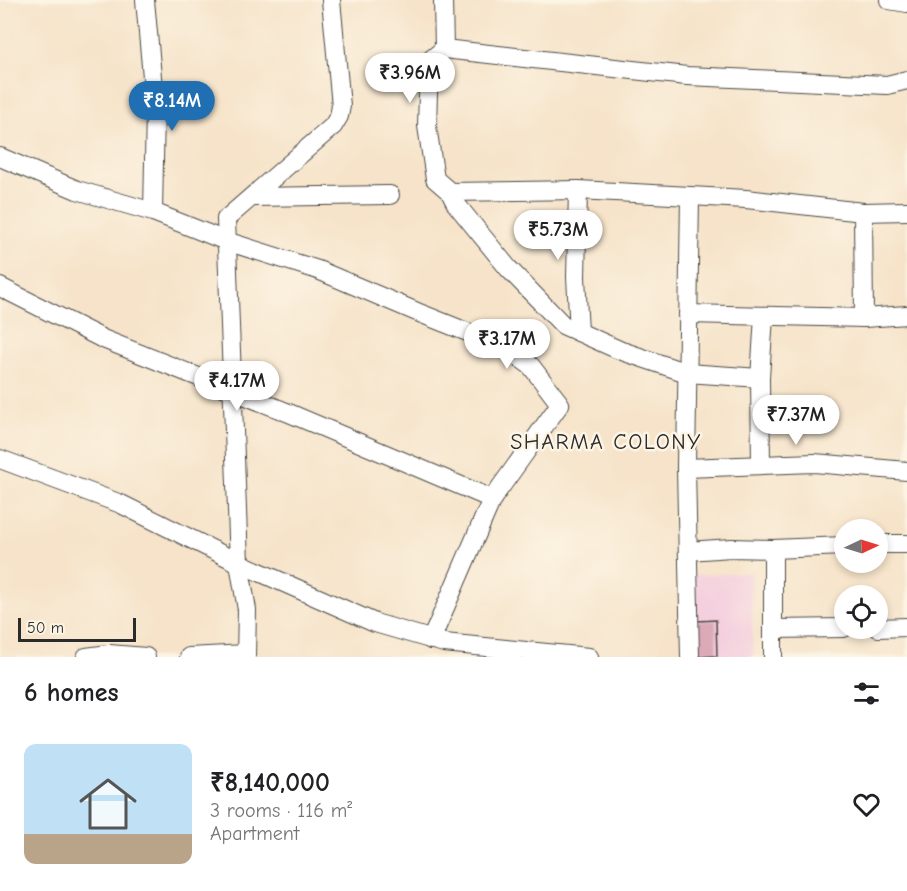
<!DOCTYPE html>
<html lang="en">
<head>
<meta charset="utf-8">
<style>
	:root { --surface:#fff; --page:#f6f6f6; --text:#202124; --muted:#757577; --line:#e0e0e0; --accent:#1f6fb2 }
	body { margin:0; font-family:"Comic Neue",sans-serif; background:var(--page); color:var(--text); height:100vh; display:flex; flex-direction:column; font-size:22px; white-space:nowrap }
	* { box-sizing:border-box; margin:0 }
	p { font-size:20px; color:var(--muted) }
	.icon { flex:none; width:33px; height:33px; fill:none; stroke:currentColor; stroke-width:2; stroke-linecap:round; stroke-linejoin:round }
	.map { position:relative; height:657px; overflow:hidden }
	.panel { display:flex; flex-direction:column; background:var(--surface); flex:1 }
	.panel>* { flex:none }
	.needle { width:39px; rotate:86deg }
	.fabs { position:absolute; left:834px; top:519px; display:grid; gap:12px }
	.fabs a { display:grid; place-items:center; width:54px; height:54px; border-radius:50%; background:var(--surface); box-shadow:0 3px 9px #0003; font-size:30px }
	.scale { position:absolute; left:18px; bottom:15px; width:118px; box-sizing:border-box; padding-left:6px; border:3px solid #2b2b2b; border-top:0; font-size:16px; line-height:21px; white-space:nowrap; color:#2b2b2b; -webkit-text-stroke:4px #fcf5e5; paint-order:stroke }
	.price { position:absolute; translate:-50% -51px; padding:0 14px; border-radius:21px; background:#fff; color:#222; font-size:20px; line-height:39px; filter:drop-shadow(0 2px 3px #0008) }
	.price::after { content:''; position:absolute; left:50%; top:36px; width:18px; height:14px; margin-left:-9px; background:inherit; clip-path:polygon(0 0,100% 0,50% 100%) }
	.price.active { background:var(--accent); color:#fff }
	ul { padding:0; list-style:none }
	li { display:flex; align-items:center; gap:18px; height:150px; padding:0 24px }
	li+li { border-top:2px solid var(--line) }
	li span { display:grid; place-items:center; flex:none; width:168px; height:120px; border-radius:12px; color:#555 }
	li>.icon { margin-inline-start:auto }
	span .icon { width:72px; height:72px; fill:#fffc; stroke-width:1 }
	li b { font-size:26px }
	h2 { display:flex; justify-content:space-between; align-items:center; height:72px; padding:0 24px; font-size:26px }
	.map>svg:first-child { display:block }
	.built { fill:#f4cfde }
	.building { fill:#dba9b8 }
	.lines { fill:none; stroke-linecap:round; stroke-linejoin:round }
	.minor-casing { stroke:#494743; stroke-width:20 }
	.minor { stroke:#fff; stroke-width:18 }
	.labels { text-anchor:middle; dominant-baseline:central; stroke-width:5; stroke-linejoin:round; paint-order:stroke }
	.neighbourhood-label { font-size:22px; letter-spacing:1.5px; fill:#2b2b2b; stroke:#fcf5e5 }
</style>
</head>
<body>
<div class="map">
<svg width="907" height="657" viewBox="0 0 907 657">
	<rect width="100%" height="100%" fill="#fcf5e5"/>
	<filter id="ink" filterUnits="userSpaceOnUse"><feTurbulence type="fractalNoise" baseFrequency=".0167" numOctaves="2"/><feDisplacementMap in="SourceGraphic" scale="12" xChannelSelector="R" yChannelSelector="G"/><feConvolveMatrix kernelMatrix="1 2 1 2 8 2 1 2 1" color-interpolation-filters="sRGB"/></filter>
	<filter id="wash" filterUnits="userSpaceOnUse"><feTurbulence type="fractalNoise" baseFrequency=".008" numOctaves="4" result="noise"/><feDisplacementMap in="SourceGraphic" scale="24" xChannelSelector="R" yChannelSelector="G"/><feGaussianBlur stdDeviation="1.35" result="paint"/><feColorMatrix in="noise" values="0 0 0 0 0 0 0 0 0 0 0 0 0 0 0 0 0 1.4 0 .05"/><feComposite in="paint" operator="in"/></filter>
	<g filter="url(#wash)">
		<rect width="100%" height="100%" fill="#f6e3c9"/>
		<polygon class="built" points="751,573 753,657 695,657 692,575"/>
		<g id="blocks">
			<polygon class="building" points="716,620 717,656 698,657 697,621"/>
		</g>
	</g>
	<g filter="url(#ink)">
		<use href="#blocks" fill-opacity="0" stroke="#494743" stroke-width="1.5"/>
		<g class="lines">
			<defs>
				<g id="minor">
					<polyline points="145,0 155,110 153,212 226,241 318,270 417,312 505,347 531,366 560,404 492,499 431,640"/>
					<polyline points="443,0 444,49 687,76 887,85 907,80"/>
					<polyline points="889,0 907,3"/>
					<polyline points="444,49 429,61 427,126 435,179 450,192 578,190 746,199 863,212 864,318 688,314"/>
					<polyline points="0,157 77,190 153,212"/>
					<polyline points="578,190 576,277 579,332"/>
					<polyline points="450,192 456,204 508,268 563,325 619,350 687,373 760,378"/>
					<polyline points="252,197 390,195"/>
					<polyline points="863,212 907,211"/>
					<polyline points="0,287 103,339 289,413 492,499"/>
					<polyline points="864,318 907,315"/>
					<polyline points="0,459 121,504 239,563 375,623 444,643 589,657"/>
					<polyline points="761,465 760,378 764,316"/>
					<polyline points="686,468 814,463 907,471"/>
					<polyline points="878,544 907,544"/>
					<polyline points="688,551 731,548 773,549"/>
					<polyline points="878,628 907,627"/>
					<polyline points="773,629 844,628"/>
					<polyline points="86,657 109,654 146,657"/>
					<polyline points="189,657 246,654"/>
					<polyline points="246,657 247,610 239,563 226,219 333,126 339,116 341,106 331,0"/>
					<polyline points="690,657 686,468 690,196"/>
					<polyline points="773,657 773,549 844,546"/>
				</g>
			</defs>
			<use href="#minor" class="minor-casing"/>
			<use href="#minor" class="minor"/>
		</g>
	</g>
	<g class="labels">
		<g class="neighbourhood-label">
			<text x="606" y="442">SHARMA COLONY</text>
		</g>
	</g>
</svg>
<div class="fabs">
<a><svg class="needle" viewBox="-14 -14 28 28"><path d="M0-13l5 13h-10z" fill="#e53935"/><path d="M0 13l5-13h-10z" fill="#757577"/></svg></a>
<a><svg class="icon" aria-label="locate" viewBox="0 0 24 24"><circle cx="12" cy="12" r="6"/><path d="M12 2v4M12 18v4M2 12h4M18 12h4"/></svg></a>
</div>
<div class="scale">50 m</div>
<b class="price" style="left:410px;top:104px">₹3.96M</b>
<b class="price active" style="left:172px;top:132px">₹8.14M</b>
<b class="price" style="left:558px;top:261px">₹5.73M</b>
<b class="price" style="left:507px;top:370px">₹3.17M</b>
<b class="price" style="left:237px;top:412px">₹4.17M</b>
<b class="price" style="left:796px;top:446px">₹7.37M</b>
</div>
<section class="panel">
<h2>6 homes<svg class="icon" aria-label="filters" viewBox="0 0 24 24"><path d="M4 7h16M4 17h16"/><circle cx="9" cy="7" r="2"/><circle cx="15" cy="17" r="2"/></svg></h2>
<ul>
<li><span style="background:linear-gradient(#bfe0f5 75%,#b9a48a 0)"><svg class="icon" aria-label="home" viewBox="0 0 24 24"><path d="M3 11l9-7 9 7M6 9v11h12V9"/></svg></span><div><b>₹8,140,000</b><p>3 rooms · 116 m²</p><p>Apartment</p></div><svg class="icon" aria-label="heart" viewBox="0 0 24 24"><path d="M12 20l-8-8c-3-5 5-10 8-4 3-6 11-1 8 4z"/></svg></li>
</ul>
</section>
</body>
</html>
